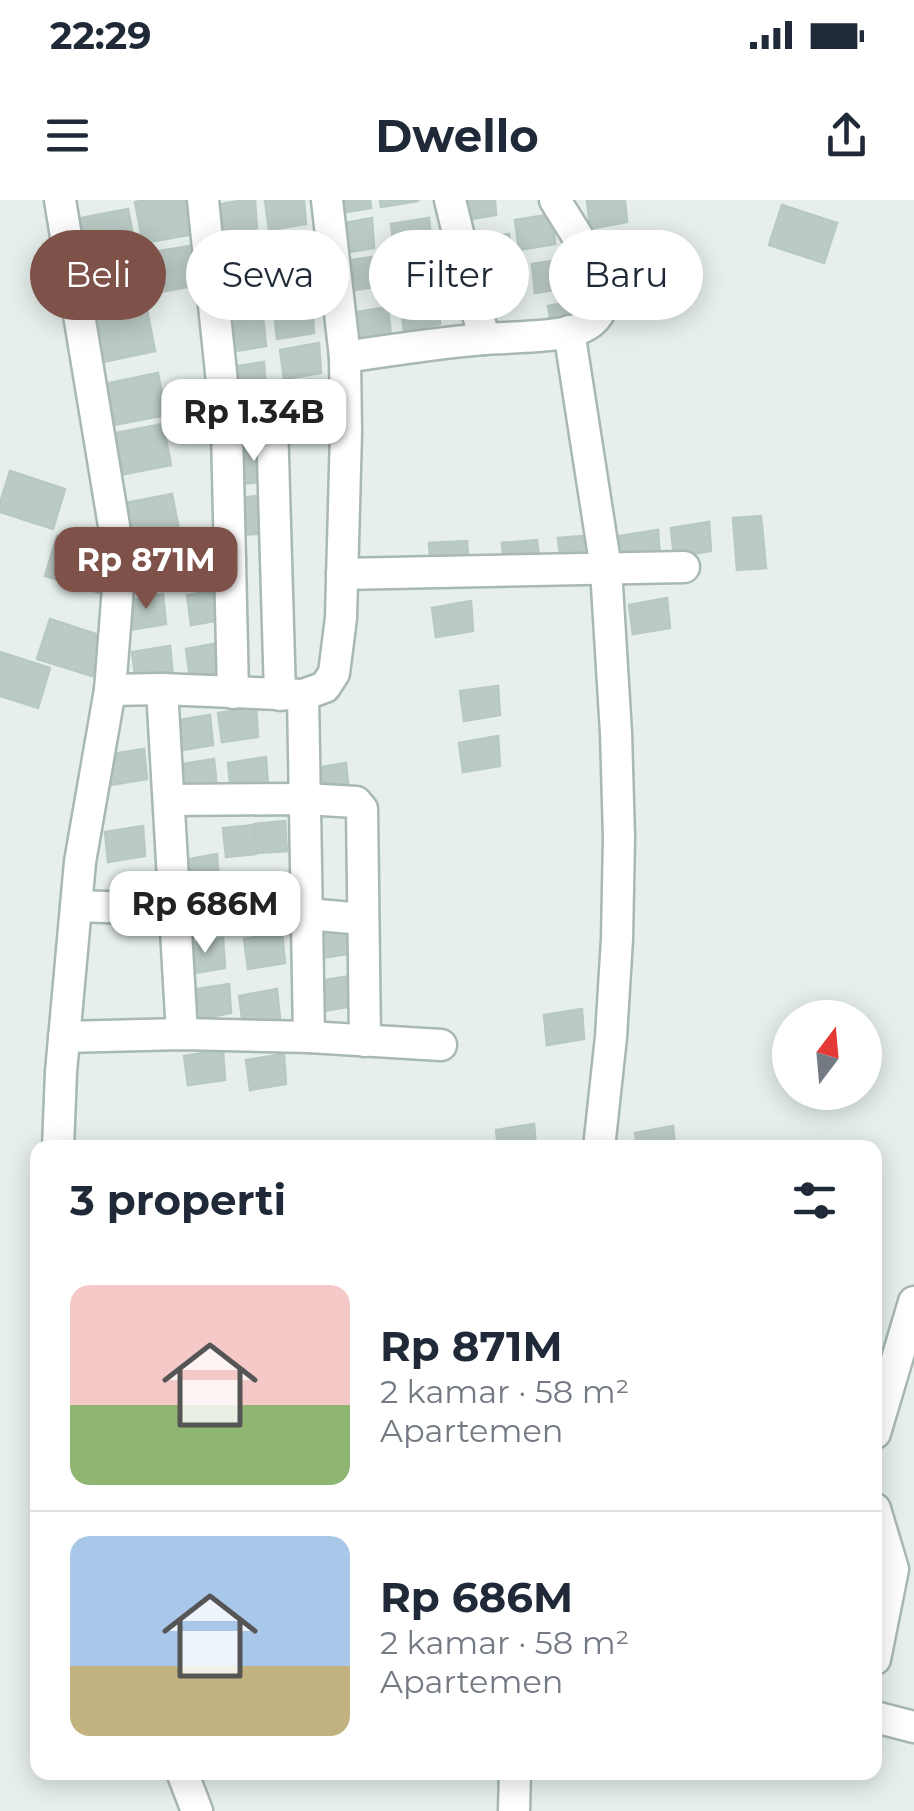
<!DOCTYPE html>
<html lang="id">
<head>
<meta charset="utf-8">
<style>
	:root { --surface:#fff; --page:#f6f6f7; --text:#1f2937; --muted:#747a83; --line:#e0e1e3; --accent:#7f5249 }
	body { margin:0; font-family:Montserrat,sans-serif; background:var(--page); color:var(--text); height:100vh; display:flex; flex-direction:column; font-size:38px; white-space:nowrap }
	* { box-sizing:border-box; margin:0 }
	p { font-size:32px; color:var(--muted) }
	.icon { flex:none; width:55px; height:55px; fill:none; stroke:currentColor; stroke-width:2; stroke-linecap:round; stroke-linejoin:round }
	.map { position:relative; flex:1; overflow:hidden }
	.details { position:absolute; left:30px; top:940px; width:852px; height:640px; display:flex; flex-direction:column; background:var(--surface); border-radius:20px; box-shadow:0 5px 25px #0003 }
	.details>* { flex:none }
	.hud { position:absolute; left:30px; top:30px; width:855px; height:90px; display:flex; gap:20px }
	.needle { width:65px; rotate:16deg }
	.tools { position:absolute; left:772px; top:800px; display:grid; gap:20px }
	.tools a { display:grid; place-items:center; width:110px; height:110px; border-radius:50%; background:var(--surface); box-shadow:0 5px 25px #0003; font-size:50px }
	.price { position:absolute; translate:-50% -85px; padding:0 22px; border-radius:20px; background:#fff; color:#222; font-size:32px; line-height:65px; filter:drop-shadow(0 2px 5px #0008) }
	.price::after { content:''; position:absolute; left:50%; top:60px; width:30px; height:22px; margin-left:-15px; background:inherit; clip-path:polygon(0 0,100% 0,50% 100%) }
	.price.active { background:var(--accent); color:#fff }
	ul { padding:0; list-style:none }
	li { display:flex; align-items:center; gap:30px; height:250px; padding:0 40px }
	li+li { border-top:2px solid var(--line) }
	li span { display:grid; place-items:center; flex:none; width:280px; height:200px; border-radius:20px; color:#555 }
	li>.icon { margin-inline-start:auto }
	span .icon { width:120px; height:120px; fill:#fffc; stroke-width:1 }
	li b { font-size:42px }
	h2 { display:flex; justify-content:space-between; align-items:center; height:120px; padding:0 40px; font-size:42px }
	.chip { padding:0 35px; border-radius:45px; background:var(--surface); box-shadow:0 5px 25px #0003; font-size:35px; line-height:90px }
	.chip.active { background:var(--accent); color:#fff }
	.status { display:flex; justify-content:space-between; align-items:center; height:70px; padding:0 50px; background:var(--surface); direction:ltr }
	.status svg { height:28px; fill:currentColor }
	header { display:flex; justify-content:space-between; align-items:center; height:130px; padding:0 40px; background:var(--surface); font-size:45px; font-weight:700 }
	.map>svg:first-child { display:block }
	.building { fill:#bbcac4; stroke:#b8c9c2; stroke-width:2.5 }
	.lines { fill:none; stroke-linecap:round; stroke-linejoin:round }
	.minor-casing { stroke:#a8b8b2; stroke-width:35 }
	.minor { stroke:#fff; stroke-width:30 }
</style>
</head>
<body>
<div class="status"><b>22:29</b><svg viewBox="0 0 49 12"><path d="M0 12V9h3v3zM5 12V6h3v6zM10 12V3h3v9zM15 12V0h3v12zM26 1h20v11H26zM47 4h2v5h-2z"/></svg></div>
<header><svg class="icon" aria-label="menu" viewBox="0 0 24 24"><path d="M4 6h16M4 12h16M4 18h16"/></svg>Dwello<svg class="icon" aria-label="share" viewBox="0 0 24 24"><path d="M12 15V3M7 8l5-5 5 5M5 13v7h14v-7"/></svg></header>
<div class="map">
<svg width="914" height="1611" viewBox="0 0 914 1611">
	<rect width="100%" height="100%" fill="#e6efeb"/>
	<g class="building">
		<polygon points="148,0 193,0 200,33 143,43 135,2"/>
		<polygon points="244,0 255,0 257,28 221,34 217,5"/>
		<polygon points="265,0 304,0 306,24 269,30"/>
		<polygon points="333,0 370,0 371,8 334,14"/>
		<polygon points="380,0 418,0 418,1 381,7"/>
		<polygon points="456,0 495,0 496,15 459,21"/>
		<polygon points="587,0 625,0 627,22 590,29"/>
		<polygon points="782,5 837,23 824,63 769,45"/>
		<polygon points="128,9 136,51 79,61 71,20"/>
		<polygon points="553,14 555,44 519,50 515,20"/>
		<polygon points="372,18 374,48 337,54 334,25"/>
		<polygon points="429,18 432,48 395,54 391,24"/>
		<polygon points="509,34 512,64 475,70 472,40"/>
		<polygon points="202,44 209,83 155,93 147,53"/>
		<polygon points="311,45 314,75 277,81 273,51"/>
		<polygon points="259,54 261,83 224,90 220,60"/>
		<polygon points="384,55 386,85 349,91 346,61"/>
		<polygon points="141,58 149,99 92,110 84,69"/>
		<polygon points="570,58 572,87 535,93 532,64"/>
		<polygon points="439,59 441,88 404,94 401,65"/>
		<polygon points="517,70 520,100 483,106 479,76"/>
		<polygon points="438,95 440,124 404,131 400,101"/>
		<polygon points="585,99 589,120 552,127 548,106"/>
		<polygon points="312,103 314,133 277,139 274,110"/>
		<polygon points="388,107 391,137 354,143 350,113"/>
		<polygon points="147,110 155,151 98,163 90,121"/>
		<polygon points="263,117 266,146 229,152 225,123"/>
		<polygon points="319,143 321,173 284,179 280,150"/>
		<polygon points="264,162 266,192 230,198 226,168"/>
		<polygon points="158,173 166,215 108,226 100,185"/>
		<polygon points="163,224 171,265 114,276 106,235"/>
		<polygon points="265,244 272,281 242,284 235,248"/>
		<polygon points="10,271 65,289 53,329 0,312 0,303"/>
		<polygon points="172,294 180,335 123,346 115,305"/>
		<polygon points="263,295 270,333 240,335 233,299"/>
		<polygon points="761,316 766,368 737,370 733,318"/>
		<polygon points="709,322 711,351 674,357 671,328"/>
		<polygon points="658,330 660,359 623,366 619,336"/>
		<polygon points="595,335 598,362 561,366 558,338"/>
		<polygon points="57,336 113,353 100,393 45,376"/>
		<polygon points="537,340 540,365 504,368 502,343"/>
		<polygon points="467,341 469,367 431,369 429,343"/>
		<polygon points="225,389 227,419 191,425 187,395"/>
		<polygon points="163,394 166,424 129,430 125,401"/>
		<polygon points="667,398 670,428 633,434 629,405"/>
		<polygon points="471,401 473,431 436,437 432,408"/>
		<polygon points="50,419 105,437 92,476 37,459"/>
		<polygon points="224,442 226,472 190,478 186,449"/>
		<polygon points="170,446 173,476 136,482 132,452"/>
		<polygon points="0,452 50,468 38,508 0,496"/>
		<polygon points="498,486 500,515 464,521 460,491"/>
		<polygon points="256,507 258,537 222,542 218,513"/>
		<polygon points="210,515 213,545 176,551 172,521"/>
		<polygon points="498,536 500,566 463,572 459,543"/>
		<polygon points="144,549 147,579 110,585 106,555"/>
		<polygon points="266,557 268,587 231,593 228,563"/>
		<polygon points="214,559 217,589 180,594 176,565"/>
		<polygon points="346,563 349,593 312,599 309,569"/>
		<polygon points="285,621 287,651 257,653 254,624"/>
		<polygon points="254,625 256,654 226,657 223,628"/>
		<polygon points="143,626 145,656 108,662 105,632"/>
		<polygon points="217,654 219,684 182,690 179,661"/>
		<polygon points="356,722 359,752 322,758 318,728"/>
		<polygon points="282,733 285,763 248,769 244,739"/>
		<polygon points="223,738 225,768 189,774 185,744"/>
		<polygon points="357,775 360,805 323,811 319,781"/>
		<polygon points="229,784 231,813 194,820 191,790"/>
		<polygon points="277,789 280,819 243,825 239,796"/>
		<polygon points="582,809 584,839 547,845 544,815"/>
		<polygon points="223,850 225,880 188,885 184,856"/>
		<polygon points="284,854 286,884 250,890 246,860"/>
		<polygon points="534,924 536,948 498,948 496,930"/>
		<polygon points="673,926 675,948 637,948 635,933"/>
	</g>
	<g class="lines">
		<defs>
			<g id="minor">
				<polyline points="203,0 227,230 233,493"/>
				<polyline points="450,0 484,139"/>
				<polyline points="569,131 606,369 616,533 619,637 617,739 611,837 599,948"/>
				<path d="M345 157C391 150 437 143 483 139 509 137 562 138 583 127 592 123 601 114 602 104 607 75 570 26 555 0"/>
				<polyline points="272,223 280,495"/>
				<polyline points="227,230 345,210"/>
				<polyline points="120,362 230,359"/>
				<polyline points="342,374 684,367"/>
				<polyline points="162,489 182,834"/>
				<polyline points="110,490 162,489 303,495 325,487 334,473 341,418 346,232 345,157 327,0"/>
				<polyline points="303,495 309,837"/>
				<polyline points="169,600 305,599 356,602 362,609 365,841"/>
				<polyline points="76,706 307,714 363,719"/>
				<polyline points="64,837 182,834 309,837 441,845"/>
				<polyline points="58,948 61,872 80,662 110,490 120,362 60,0"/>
				<polyline points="875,1233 914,1102"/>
				<polyline points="875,1309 893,1369 875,1459"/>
				<polyline points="875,1517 914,1527"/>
				<polyline points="182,1572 197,1611"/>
				<polyline points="514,1611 515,1572"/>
			</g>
		</defs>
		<use href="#minor" class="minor-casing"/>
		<use href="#minor" class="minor"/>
	</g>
</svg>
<div class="tools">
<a><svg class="needle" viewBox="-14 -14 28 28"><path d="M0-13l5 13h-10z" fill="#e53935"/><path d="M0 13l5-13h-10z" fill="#747a83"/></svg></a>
</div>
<b class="price" style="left:254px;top:264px">Rp 1.34B</b>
<b class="price active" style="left:146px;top:412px">Rp 871M</b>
<b class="price" style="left:205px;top:756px">Rp 686M</b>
<div class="hud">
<a class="chip active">Beli</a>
<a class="chip">Sewa</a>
<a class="chip">Filter</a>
<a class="chip">Baru</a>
</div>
<section class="details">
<h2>3 properti<svg class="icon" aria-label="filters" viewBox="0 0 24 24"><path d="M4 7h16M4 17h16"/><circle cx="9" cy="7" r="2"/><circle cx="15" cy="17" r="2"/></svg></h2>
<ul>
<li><span style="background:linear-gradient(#f6c9c9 60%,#8fb573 0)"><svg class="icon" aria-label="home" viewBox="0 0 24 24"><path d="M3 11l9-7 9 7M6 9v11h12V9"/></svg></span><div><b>Rp 871M</b><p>2 kamar · 58 m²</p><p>Apartemen</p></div></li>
<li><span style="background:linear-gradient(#a9c7e8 65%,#c2b280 0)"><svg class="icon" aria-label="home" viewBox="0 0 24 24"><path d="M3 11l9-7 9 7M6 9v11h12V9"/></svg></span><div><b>Rp 686M</b><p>2 kamar · 58 m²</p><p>Apartemen</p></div></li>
</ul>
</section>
</div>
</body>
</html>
